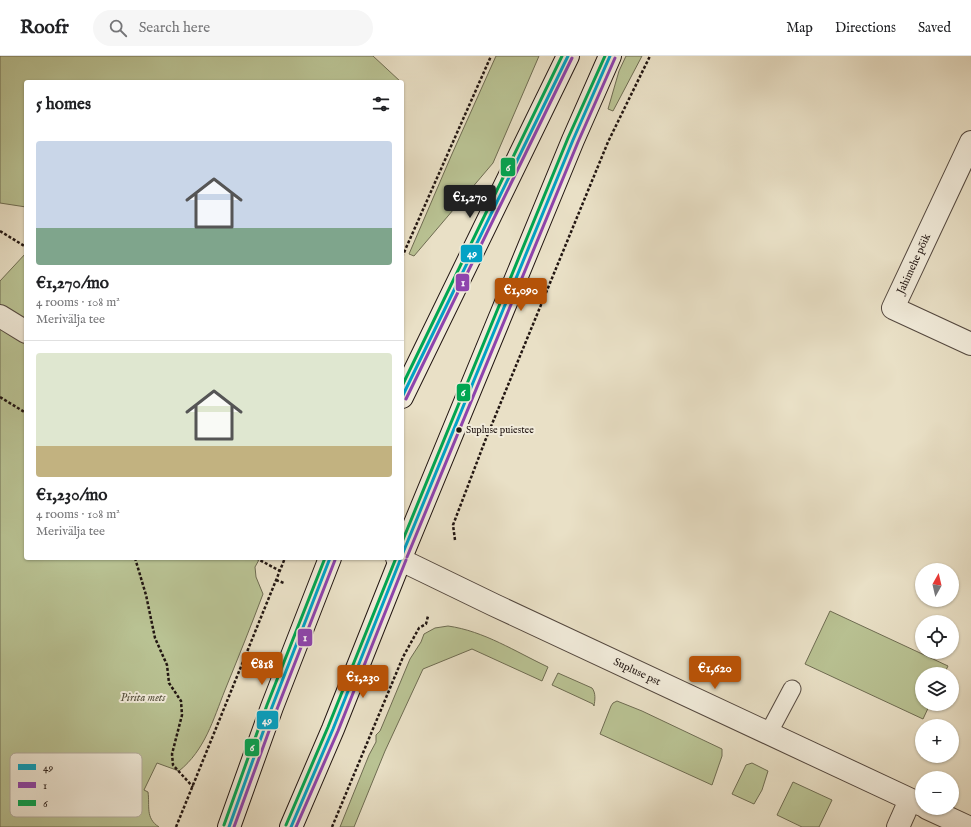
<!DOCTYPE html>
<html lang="en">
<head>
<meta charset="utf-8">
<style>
	:root { --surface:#fff; --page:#f6f6f6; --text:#202124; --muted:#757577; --line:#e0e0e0; --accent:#b45309 }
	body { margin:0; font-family:"IM FELL English",serif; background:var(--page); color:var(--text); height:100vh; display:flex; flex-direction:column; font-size:15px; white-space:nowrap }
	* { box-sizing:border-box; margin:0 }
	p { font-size:13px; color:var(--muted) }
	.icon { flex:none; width:22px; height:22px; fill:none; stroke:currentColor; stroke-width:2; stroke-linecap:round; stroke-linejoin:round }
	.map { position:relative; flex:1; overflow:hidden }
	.panel { position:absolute; left:24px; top:24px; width:380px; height:480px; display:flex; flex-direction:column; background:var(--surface); border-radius:4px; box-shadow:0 1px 3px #0004 }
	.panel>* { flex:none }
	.needle { width:26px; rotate:8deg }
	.buttons { position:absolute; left:915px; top:507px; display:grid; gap:8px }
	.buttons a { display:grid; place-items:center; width:44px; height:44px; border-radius:50%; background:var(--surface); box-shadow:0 1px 3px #0004; font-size:20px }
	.price { position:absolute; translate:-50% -34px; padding:0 9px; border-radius:4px; background:var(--accent); color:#fff; font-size:13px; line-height:26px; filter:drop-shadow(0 1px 2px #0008) }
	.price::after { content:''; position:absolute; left:50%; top:24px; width:12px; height:9px; margin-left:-6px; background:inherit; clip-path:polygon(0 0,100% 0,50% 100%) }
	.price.selected { background:#222; color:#fff }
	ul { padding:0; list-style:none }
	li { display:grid; align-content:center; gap:8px; height:212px; padding:0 12px }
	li+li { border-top:1px solid var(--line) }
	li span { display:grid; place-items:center; height:124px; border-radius:4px; color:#555 }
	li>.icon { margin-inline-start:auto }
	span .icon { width:72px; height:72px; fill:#fffc; stroke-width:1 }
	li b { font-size:17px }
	h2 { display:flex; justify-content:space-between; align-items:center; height:48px; padding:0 12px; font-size:17px }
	header { display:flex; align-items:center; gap:24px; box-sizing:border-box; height:56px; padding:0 20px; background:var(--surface); border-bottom:1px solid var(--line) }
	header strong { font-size:19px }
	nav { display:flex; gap:22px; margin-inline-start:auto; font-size:14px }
	.search { width:280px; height:36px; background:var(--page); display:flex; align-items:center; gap:10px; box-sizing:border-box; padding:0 14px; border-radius:22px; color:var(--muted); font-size:15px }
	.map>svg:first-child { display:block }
	.green { fill:#b9c293; stroke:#6e6c52 }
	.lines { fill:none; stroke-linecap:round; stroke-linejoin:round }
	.service-casing { stroke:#54483f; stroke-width:19 }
	.minor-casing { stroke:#54483f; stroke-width:24 }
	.secondary-casing { stroke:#221612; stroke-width:24 }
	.path { stroke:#221612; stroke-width:2.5; stroke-dasharray:3 2; stroke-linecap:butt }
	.service { stroke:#f1ebda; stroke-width:17 }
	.minor { stroke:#f1ebda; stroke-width:22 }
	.secondary { stroke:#f1ebda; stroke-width:22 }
	.bus-1-casing { stroke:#f1ebda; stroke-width:6 }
	.bus-2-casing { stroke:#f1ebda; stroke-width:6 }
	.bus-3-casing { stroke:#f1ebda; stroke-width:6 }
	.bus-1 { stroke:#02a2c5; stroke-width:3 }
	.bus-2 { stroke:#8e44ad; stroke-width:3 }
	.bus-3 { stroke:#00a651; stroke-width:3 }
	.bus-dot { fill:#221612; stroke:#f1ebda; stroke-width:1.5 }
	.labels { text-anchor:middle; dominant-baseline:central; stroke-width:4; stroke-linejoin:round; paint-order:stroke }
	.bus-label { font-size:10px; fill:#221612; stroke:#f1ebda; text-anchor:start }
	.street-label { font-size:11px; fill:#221612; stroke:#f1ebda }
	.park-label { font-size:11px; font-style:italic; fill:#57523f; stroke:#f1ebda }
	.key { fill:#f1ebda; stroke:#b3ab9e; stroke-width:1 }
	.key-label { font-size:11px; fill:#221612 }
	.line-badge { stroke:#f1ebda; stroke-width:1.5 }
	.badge-label { font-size:11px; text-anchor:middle; font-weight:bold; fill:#fff }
</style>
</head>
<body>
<header>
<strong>Roofr</strong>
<div class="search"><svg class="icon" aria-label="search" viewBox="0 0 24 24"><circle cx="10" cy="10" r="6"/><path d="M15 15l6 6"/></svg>Search here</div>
<nav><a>Map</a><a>Directions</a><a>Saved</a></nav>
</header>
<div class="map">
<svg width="971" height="771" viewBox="0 0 971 771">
	<rect width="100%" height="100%" fill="#e9e0c6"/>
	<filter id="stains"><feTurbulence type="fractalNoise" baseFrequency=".005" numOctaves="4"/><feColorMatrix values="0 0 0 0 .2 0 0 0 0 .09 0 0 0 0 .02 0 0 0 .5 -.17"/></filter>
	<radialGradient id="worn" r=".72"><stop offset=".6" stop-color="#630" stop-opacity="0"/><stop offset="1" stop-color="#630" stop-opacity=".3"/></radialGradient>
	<g class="green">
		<polygon points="0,0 373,0 401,26 26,26 26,151 0,147"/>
		<polygon points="496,0 539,0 493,107 414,200 409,198 452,98"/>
		<polygon points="626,0 642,0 613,55 608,53 619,15"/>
		<path d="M26 197V502H260L255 511 256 521 263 538C251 570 238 602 225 634 213 664 205 694 179 715L157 707 144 734 148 736C150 750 145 762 159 771H0V225Z"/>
		<polygon points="830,555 948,610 944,618 922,618 922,648 930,648 923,663 805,608"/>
		<path d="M448 570C484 575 516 596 548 611L542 625 472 593 423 613 385 695 354 771H340L369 699 376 686V679L380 675 383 668 410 603 421 586 424 578 435 572Z"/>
		<path d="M558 617 592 632C596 637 595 644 594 650L593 648 552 629Z"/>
		<polygon points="617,645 642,655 722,693 722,700 712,729 600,678 611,650 613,647"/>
		<polygon points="752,707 768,715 762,734 754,748 732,738 746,709"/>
		<polygon points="793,726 832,744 819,771 802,771 777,759"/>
	</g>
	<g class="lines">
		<defs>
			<polyline id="service" points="768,678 792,633"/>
			<g id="minor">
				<polyline points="971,86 893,252 971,288"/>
				<polyline points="0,260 26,276"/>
				<polyline points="397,502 494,549 922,749"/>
				<polyline points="927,752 968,771"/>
				<polyline points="898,771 910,744"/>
			</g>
			<g id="secondary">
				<polyline points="402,341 568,0"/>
				<polyline points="402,499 573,84 610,0"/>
				<polyline points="229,771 272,651 330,502"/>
				<polyline points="291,771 333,673 401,502"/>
			</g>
		</defs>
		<use href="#service" class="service-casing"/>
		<use href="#minor" class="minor-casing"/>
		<use href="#secondary" class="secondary-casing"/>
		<g class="path">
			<polyline points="0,175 26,191"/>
			<polyline points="402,201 491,0"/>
			<polyline points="0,341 26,357"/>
			<polyline points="455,484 453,469 485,385 608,86 650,0"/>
			<polyline points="135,502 146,539 155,582 167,609 169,627 181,645 182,659 172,698 173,709 193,731"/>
			<polyline points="256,502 280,515"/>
			<polyline points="276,524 284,527"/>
			<polyline points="176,771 285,502"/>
			<polyline points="332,771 403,601 419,572 426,568 428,560"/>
		</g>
		<use href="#service" class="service"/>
		<use href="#minor" class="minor"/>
		<use href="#secondary" class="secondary"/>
		<defs>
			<g id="bus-1">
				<polyline points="402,341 568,0"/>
				<polyline points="402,499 573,84 610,0"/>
				<polyline points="229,771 272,651 330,502"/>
				<polyline points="291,771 333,673 401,502"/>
			</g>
			<g id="bus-2">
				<polyline points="406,343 572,2"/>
				<polyline points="407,501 578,86 615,2"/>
				<polyline points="234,771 277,653 335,504"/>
				<polyline points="296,771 338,675 406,504"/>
			</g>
			<g id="bus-3">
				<polyline points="402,330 562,0"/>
				<polyline points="402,486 568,82 605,0"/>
				<polyline points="224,769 267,649 325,502"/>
				<polyline points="286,769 328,671 396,502"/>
			</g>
		</defs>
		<use href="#bus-1" class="bus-1-casing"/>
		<use href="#bus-2" class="bus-2-casing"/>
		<use href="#bus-3" class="bus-3-casing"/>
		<use href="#bus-1" class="bus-1"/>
		<use href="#bus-2" class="bus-2"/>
		<use href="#bus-3" class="bus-3"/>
	</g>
	<circle class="bus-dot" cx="459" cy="374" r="3.5"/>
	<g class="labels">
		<g class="bus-label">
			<text x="466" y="374">Supluse puiestee</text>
		</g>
		<g class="street-label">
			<text transform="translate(914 208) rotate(-65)">Jahimehe põik</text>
			<text transform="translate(637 616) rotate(25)">Supluse pst</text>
		</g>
		<g class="park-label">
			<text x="143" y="642">Pirita mets</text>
		</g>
	</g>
	<rect x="10" y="697" width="132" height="64" rx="6" class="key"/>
	<rect x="18" y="708" width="18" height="6" fill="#02a2c5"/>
	<rect x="18" y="726" width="18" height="6" fill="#8e44ad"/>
	<rect x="18" y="744" width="18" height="6" fill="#00a651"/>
	<g class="key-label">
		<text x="43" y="715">49</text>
		<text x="43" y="733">1</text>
		<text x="43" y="751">6</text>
	</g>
	<g class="line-badge">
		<rect x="500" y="101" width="16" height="20" rx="4" fill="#00a651"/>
		<rect x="460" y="188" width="23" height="19" rx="4" fill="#02a2c5"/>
		<rect x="455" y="217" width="15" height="19" rx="4" fill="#8e44ad"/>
		<rect x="456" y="327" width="15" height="19" rx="4" fill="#00a651"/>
		<rect x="297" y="572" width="16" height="19" rx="4" fill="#8e44ad"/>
		<rect x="256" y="654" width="23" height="20" rx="4" fill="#02a2c5"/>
		<rect x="244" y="682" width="16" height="19" rx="4" fill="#00a651"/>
	</g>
	<g class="badge-label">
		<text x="508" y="115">6</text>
		<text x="472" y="201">49</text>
		<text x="463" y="230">1</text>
		<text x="463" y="340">6</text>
		<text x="305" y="585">1</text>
		<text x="267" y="668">49</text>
		<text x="252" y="695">6</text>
	</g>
	<rect width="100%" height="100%" filter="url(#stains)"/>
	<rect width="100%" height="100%" fill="url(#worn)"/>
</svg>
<div class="buttons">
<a><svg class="needle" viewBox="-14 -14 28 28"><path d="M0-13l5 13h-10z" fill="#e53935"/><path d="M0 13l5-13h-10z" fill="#757577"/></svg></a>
<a><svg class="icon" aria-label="locate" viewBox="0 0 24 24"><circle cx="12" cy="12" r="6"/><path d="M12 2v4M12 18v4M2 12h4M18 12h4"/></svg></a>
<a><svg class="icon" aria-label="layers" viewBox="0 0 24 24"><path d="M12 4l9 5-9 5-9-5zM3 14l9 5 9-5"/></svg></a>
<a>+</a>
<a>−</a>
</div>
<b class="price selected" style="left:470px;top:163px">€1,270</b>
<b class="price" style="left:521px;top:256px">€1,090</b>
<b class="price" style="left:262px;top:630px">€818</b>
<b class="price" style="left:715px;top:634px">€1,620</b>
<b class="price" style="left:363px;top:643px">€1,230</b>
<section class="panel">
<h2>5 homes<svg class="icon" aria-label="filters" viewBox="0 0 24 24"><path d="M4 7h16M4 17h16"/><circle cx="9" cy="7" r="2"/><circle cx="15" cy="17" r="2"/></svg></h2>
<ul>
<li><span style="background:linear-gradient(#c9d6e8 70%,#7fa58c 0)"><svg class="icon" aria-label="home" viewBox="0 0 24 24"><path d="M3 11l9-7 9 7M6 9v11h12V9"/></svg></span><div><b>€1,270/mo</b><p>4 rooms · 108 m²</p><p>Merivälja tee</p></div></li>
<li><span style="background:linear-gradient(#dfe7d0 75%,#c2b280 0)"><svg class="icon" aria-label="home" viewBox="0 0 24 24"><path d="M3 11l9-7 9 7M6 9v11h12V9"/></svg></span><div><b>€1,230/mo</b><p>4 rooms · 108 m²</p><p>Merivälja tee</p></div></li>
</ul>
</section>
</div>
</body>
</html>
